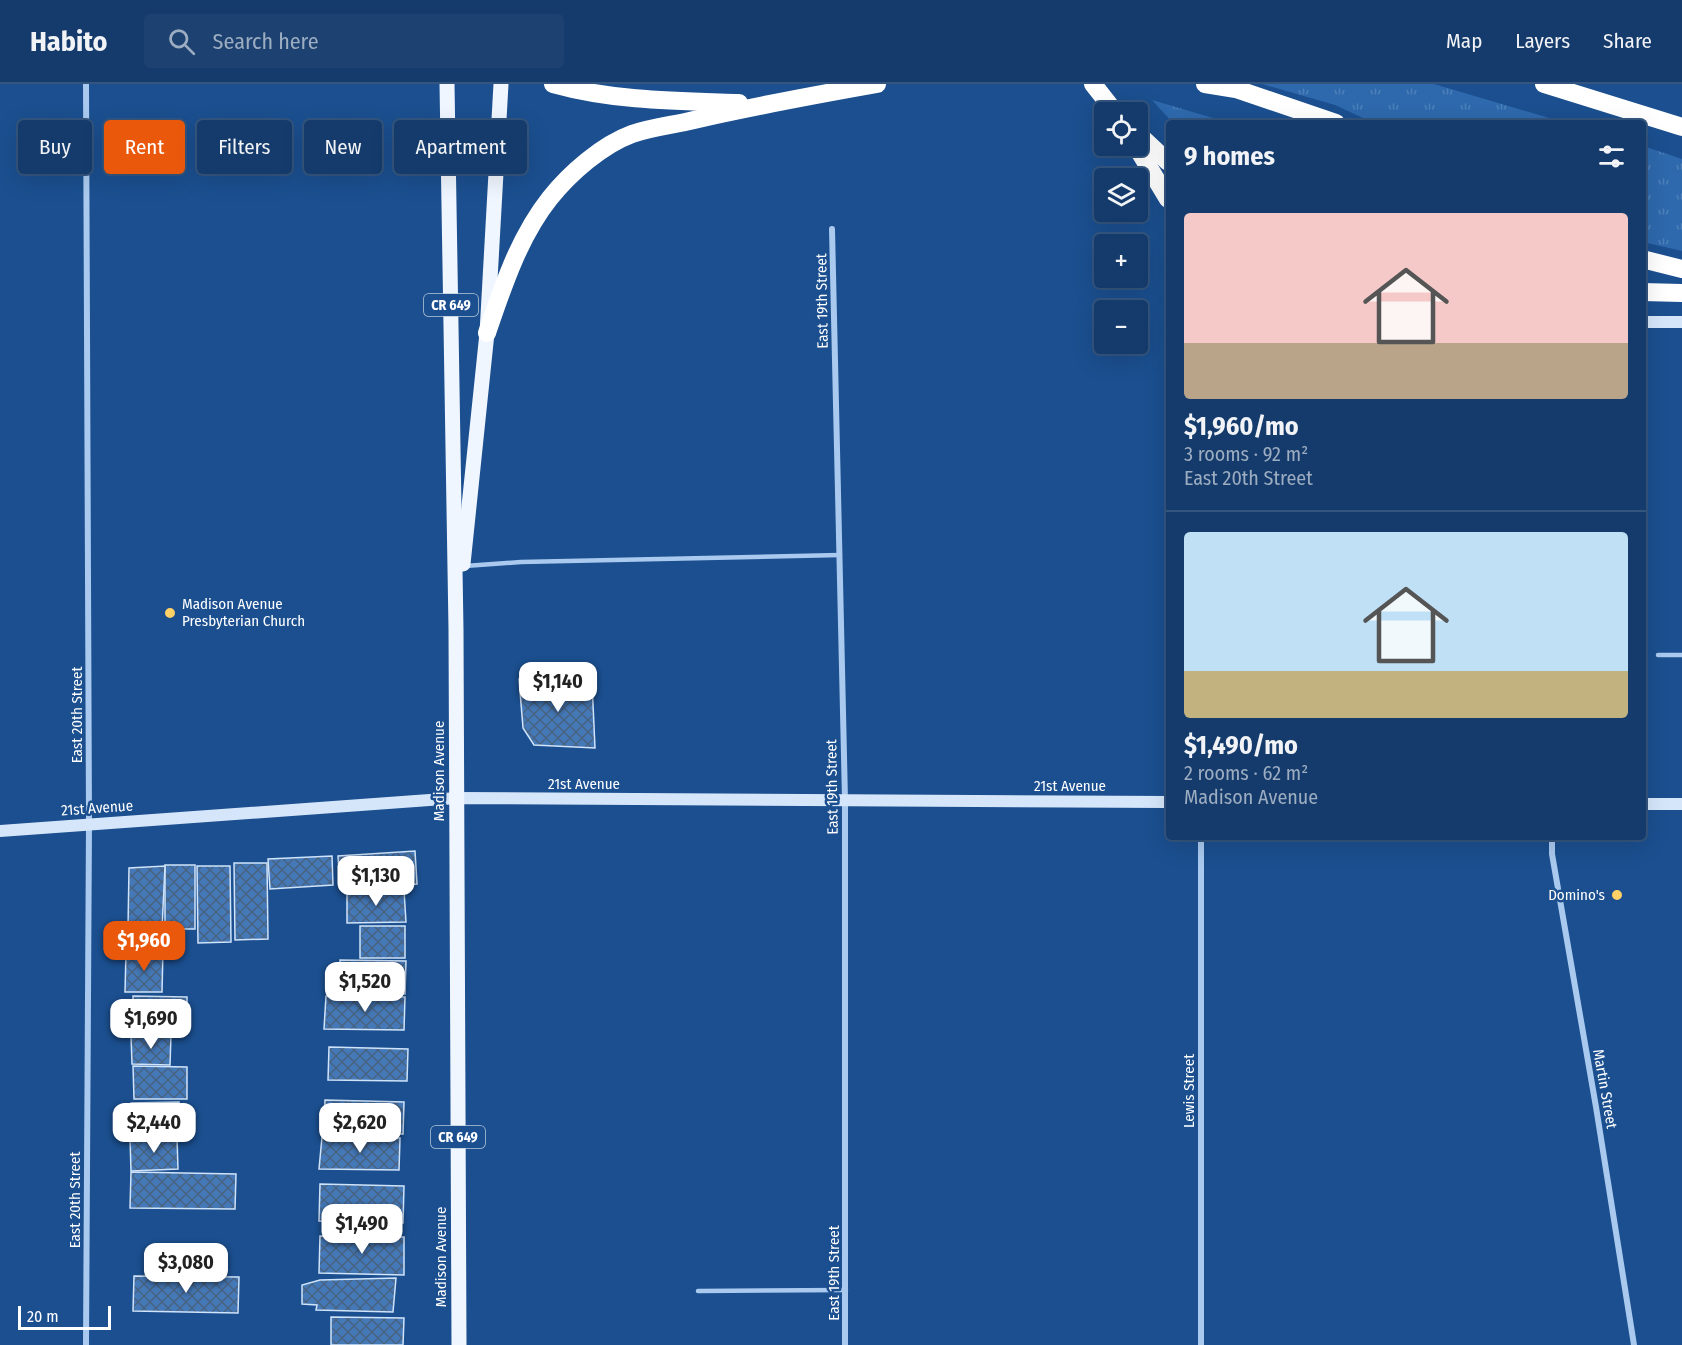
<!DOCTYPE html>
<html lang="en">
<head>
<meta charset="utf-8">
<style>
	:root { --surface:#143b6b; --page:#1d4271; --text:#f1f3f6; --muted:#9dadc1; --line:#33557e; --accent:#ea580c }
	body { margin:0; font-family:"Fira Sans Condensed",sans-serif; background:var(--page); color:var(--text); height:100vh; display:flex; flex-direction:column; font-size:22px; white-space:nowrap }
	* { box-sizing:border-box; margin:0 }
	p { font-size:20px; color:var(--muted) }
	.icon { flex:none; width:33px; height:33px; fill:none; stroke:currentColor; stroke-width:2; stroke-linecap:round; stroke-linejoin:round }
	.map { position:relative; flex:1; overflow:hidden }
	.sheet { position:absolute; left:1166px; top:36px; width:480px; height:720px; display:flex; flex-direction:column; background:var(--surface); border-radius:6px; box-shadow:0 6px 24px #0002,0 0 0 2px var(--line) }
	.sheet>* { flex:none }
	.banner { position:absolute; left:18px; top:36px; width:570px; height:54px; display:flex; gap:12px }
	.tools { position:absolute; left:1094px; top:18px; display:grid; gap:12px }
	.tools a { display:grid; place-items:center; width:54px; height:54px; border-radius:6px; background:var(--surface); box-shadow:0 6px 24px #0002,0 0 0 2px var(--line); font-size:30px }
	.scale { position:absolute; left:18px; bottom:15px; width:93px; box-sizing:border-box; padding-left:6px; border:3px solid #fff; border-top:0; font-size:16px; line-height:21px; white-space:nowrap; color:#fff; -webkit-text-stroke:4px #1b4f8f; paint-order:stroke }
	.price { position:absolute; translate:-50% -51px; padding:0 14px; border-radius:12px; background:#fff; color:#222; font-size:20px; line-height:39px; filter:drop-shadow(0 2px 3px #0008) }
	.price::after { content:''; position:absolute; left:50%; top:36px; width:18px; height:14px; margin-left:-9px; background:inherit; clip-path:polygon(0 0,100% 0,50% 100%) }
	.price.on { background:var(--accent); color:#fff }
	ul { padding:0; list-style:none }
	li { display:grid; align-content:center; gap:12px; height:318px; padding:0 18px }
	li+li { border-top:2px solid var(--line) }
	li span { display:grid; place-items:center; height:186px; border-radius:6px; color:#555 }
	li>.icon { margin-inline-start:auto }
	span .icon { width:108px; height:108px; fill:#fffc; stroke-width:1 }
	li b { font-size:26px }
	h2 { display:flex; justify-content:space-between; align-items:center; height:72px; padding:0 18px; font-size:26px }
	.tag { padding:0 21px; border-radius:6px; background:var(--surface); box-shadow:0 6px 24px #0002,0 0 0 2px var(--line); font-size:21px; line-height:54px }
	.tag.on { background:var(--accent); color:#fff }
	header { display:flex; align-items:center; gap:36px; box-sizing:border-box; height:84px; padding:0 30px; background:var(--surface); border-bottom:2px solid var(--line) }
	header strong { font-size:28px }
	nav { display:flex; gap:33px; margin-inline-start:auto; font-size:21px }
	.search { width:420px; height:54px; background:var(--page); display:flex; align-items:center; gap:15px; box-sizing:border-box; padding:0 21px; border-radius:6px; color:var(--muted); font-size:22px }
	.map>svg:first-child { display:block }
	.grass { fill:url(#grass-tufts) }
	.building { fill:url(#building-cross-hatch); stroke:#cfe3fa; stroke-width:1.5 }
	.lines { fill:none; stroke-linecap:round; stroke-linejoin:round }
	.lane { stroke:#a9c9ee; stroke-width:4.5 }
	.street { stroke:#a9c9ee; stroke-width:6 }
	.secondary { stroke:#d6e6fa; stroke-width:12 }
	.primary { stroke:#f0f6ff; stroke-width:15 }
	.highway { stroke:#fff; stroke-width:18 }
	.poi-dot { fill:#ffd166; stroke:#1b4f8f; stroke-width:2 }
	.labels { text-anchor:middle; dominant-baseline:central; stroke-width:5; stroke-linejoin:round; paint-order:stroke }
	.shield { fill:#1b4f8f; stroke:#bbcadd; stroke-width:1.5 }
	.shield-label { font-size:14px; font-weight:bold; fill:#fff }
	.street-label { font-size:15px; fill:#fff; stroke:#1b4f8f }
	.poi-label { font-size:15px; fill:#fff; stroke:#1b4f8f; text-anchor:start }
</style>
</head>
<body>
<header>
<strong>Habito</strong>
<div class="search"><svg class="icon" aria-label="search" viewBox="0 0 24 24"><circle cx="10" cy="10" r="6"/><path d="M15 15l6 6"/></svg>Search here</div>
<nav><a>Map</a><a>Layers</a><a>Share</a></nav>
</header>
<div class="map">
<svg width="1682" height="1261" viewBox="0 0 1682 1261">
	<defs>
		<pattern id="grass-tufts" width="24" height="20" patternUnits="userSpaceOnUse" patternTransform="scale(1.5)"><rect width="24" height="20" fill="#2e69ad"/><path d="M3 7l-1-3M5 7V3M7 7l1-3M15 17l-1-3M17 17v-4M19 17l1-3" fill="none" stroke="#4d80b9"/></pattern>
		<pattern id="building-cross-hatch" width="8" height="8" patternUnits="userSpaceOnUse" patternTransform="scale(1.5)"><rect width="8" height="8" fill="#4478b7"/><path d="M0 0l8 8M0 8l8-8" fill="none" stroke="#486282"/></pattern>
	</defs>
	<rect width="100%" height="100%" fill="#1b4f8f"/>
	<g class="grass">
		<polygon points="1262,0 1434,0 1566,39 1374,39 1335,21"/>
		<polygon points="1152,16 1230,39 1173,39"/>
		<polygon points="1643,62 1682,75 1682,167 1643,158"/>
	</g>
	<g class="building">
		<polygon points="519,595 592,598 595,664 534,661 523,644"/>
		<polygon points="415,767 417,800 340,805 338,772"/>
		<polygon points="332,772 333,801 270,805 268,775"/>
		<polygon points="234,779 267,779 268,855 235,856"/>
		<rect x="165" y="781" width="30" height="64"/>
		<polygon points="165,782 162,845 128,844 129,784"/>
		<polygon points="197,782 230,782 231,858 198,859"/>
		<polygon points="404,806 406,838 347,839 347,807"/>
		<rect x="360" y="842" width="45" height="32"/>
		<polygon points="163,866 162,908 125,908 126,868"/>
		<polygon points="340,876 406,877 405,910 339,909"/>
		<polygon points="133,912 187,913 187,944 134,944"/>
		<polygon points="326,912 405,913 404,946 324,945"/>
		<polygon points="171,951 170,981 132,980 131,952"/>
		<polygon points="329,963 408,965 407,997 328,996"/>
		<polygon points="133,982 187,983 187,1015 134,1015"/>
		<polygon points="325,1016 404,1018 403,1050 324,1048"/>
		<polygon points="179,1018 180,1050 132,1052 131,1019"/>
		<polygon points="177,1053 178,1085 131,1087 130,1054"/>
		<polygon points="322,1053 400,1054 399,1086 319,1085"/>
		<polygon points="131,1088 236,1090 235,1125 130,1124"/>
		<polygon points="320,1100 404,1102 403,1139 319,1137"/>
		<polygon points="320,1152 404,1153 404,1191 319,1189"/>
		<polygon points="134,1192 239,1193 238,1229 133,1227"/>
		<polygon points="396,1194 393,1228 316,1226 317,1221 302,1220 302,1201 320,1196"/>
		<polygon points="331,1233 404,1234 403,1261 331,1261"/>
	</g>
	<g class="lines">
		<g class="lane">
			<polyline points="465,482 521,478 840,471"/>
			<polyline points="1658,571 1682,571"/>
			<polyline points="698,1207 846,1206"/>
		</g>
		<g class="street">
			<polyline points="832,145 845,716 845,1261"/>
			<polyline points="1201,753 1201,1261"/>
			<polyline points="1552,753 1552,770 1596,1023 1634,1261"/>
			<polyline points="86,1261 89,739 86,0"/>
		</g>
		<g class="secondary">
			<polyline points="1642,238 1682,238"/>
			<polyline points="1642,720 1682,720"/>
			<polyline points="0,747 457,714 1168,718"/>
		</g>
		<g class="primary">
			<polyline points="447,0 456,545 459,1261"/>
			<polyline points="463,480 487,249 501,0"/>
		</g>
		<g class="highway">
			<path d="M553 0C614 17 676 17 739 19"/>
			<polyline points="1093,0 1115,28"/>
			<polyline points="1205,0 1236,5 1336,39"/>
			<polyline points="1544,0 1682,43"/>
			<polyline points="1137,49 1168,78"/>
			<polyline points="1136,62 1168,115"/>
			<polyline points="1642,175 1682,185"/>
			<polyline points="1642,208 1682,209"/>
			<path d="M487 249C503 202 519 153 550 114 570 89 602 61 632 50 652 43 674 41 694 36 755 22 815 11 877 0"/>
		</g>
	</g>
	<g class="poi-dot">
		<circle cx="170" cy="529" r="6"/>
		<circle cx="1617" cy="811" r="6"/>
	</g>
	<g class="labels">
		<g class="shield">
			<rect x="424" y="210" width="54" height="22" rx="4.5"/>
			<rect x="431" y="1042" width="54" height="22" rx="4.5"/>
		</g>
		<g class="shield-label">
			<text x="451" y="221">CR 649</text>
			<text x="458" y="1053">CR 649</text>
		</g>
		<g class="street-label">
			<text transform="translate(822 217) rotate(-91)">East 19th Street</text>
			<text transform="translate(77 631) rotate(-90)">East 20th Street</text>
			<text transform="translate(439 687) rotate(-90)">Madison Avenue</text>
			<text x="584" y="700">21st Avenue</text>
			<text x="1070" y="702">21st Avenue</text>
			<text transform="translate(832 703) rotate(-91)">East 19th Street</text>
			<text transform="translate(97 724) rotate(-4)">21st Avenue</text>
			<text transform="translate(1605 1005) rotate(80)">Martin Street</text>
			<text transform="translate(1189 1007) rotate(-90)">Lewis Street</text>
			<text transform="translate(75 1116) rotate(-90)">East 20th Street</text>
			<text transform="translate(441 1173) rotate(-90)">Madison Avenue</text>
			<text transform="translate(834 1189) rotate(-90)">East 19th Street</text>
		</g>
		<g class="poi-label">
			<text x="182" y="520">Madison Avenue<tspan x="182" dy="17">Presbyterian Church</tspan></text>
			<text x="1605" y="811" text-anchor="end">Domino's</text>
		</g>
	</g>
</svg>
<div class="tools">
<a><svg class="icon" aria-label="locate" viewBox="0 0 24 24"><circle cx="12" cy="12" r="6"/><path d="M12 2v4M12 18v4M2 12h4M18 12h4"/></svg></a>
<a><svg class="icon" aria-label="layers" viewBox="0 0 24 24"><path d="M12 4l9 5-9 5-9-5zM3 14l9 5 9-5"/></svg></a>
<a>+</a>
<a>−</a>
</div>
<div class="scale">20 m</div>
<b class="price" style="left:558px;top:629px">$1,140</b>
<b class="price" style="left:376px;top:823px">$1,130</b>
<b class="price on" style="left:144px;top:888px">$1,960</b>
<b class="price" style="left:365px;top:929px">$1,520</b>
<b class="price" style="left:151px;top:966px">$1,690</b>
<b class="price" style="left:154px;top:1070px">$2,440</b>
<b class="price" style="left:360px;top:1070px">$2,620</b>
<b class="price" style="left:362px;top:1171px">$1,490</b>
<b class="price" style="left:186px;top:1210px">$3,080</b>
<div class="banner">
<a class="tag">Buy</a>
<a class="tag on">Rent</a>
<a class="tag">Filters</a>
<a class="tag">New</a>
<a class="tag">Apartment</a>
</div>
<section class="sheet">
<h2>9 homes<svg class="icon" aria-label="filters" viewBox="0 0 24 24"><path d="M4 7h16M4 17h16"/><circle cx="9" cy="7" r="2"/><circle cx="15" cy="17" r="2"/></svg></h2>
<ul>
<li><span style="background:linear-gradient(#f6c9c9 70%,#b9a48a 0)"><svg class="icon" aria-label="home" viewBox="0 0 24 24"><path d="M3 11l9-7 9 7M6 9v11h12V9"/></svg></span><div><b>$1,960/mo</b><p>3 rooms · 92 m²</p><p>East 20th Street</p></div></li>
<li><span style="background:linear-gradient(#bfe0f5 75%,#c2b280 0)"><svg class="icon" aria-label="home" viewBox="0 0 24 24"><path d="M3 11l9-7 9 7M6 9v11h12V9"/></svg></span><div><b>$1,490/mo</b><p>2 rooms · 62 m²</p><p>Madison Avenue</p></div></li>
</ul>
</section>
</div>
</body>
</html>
